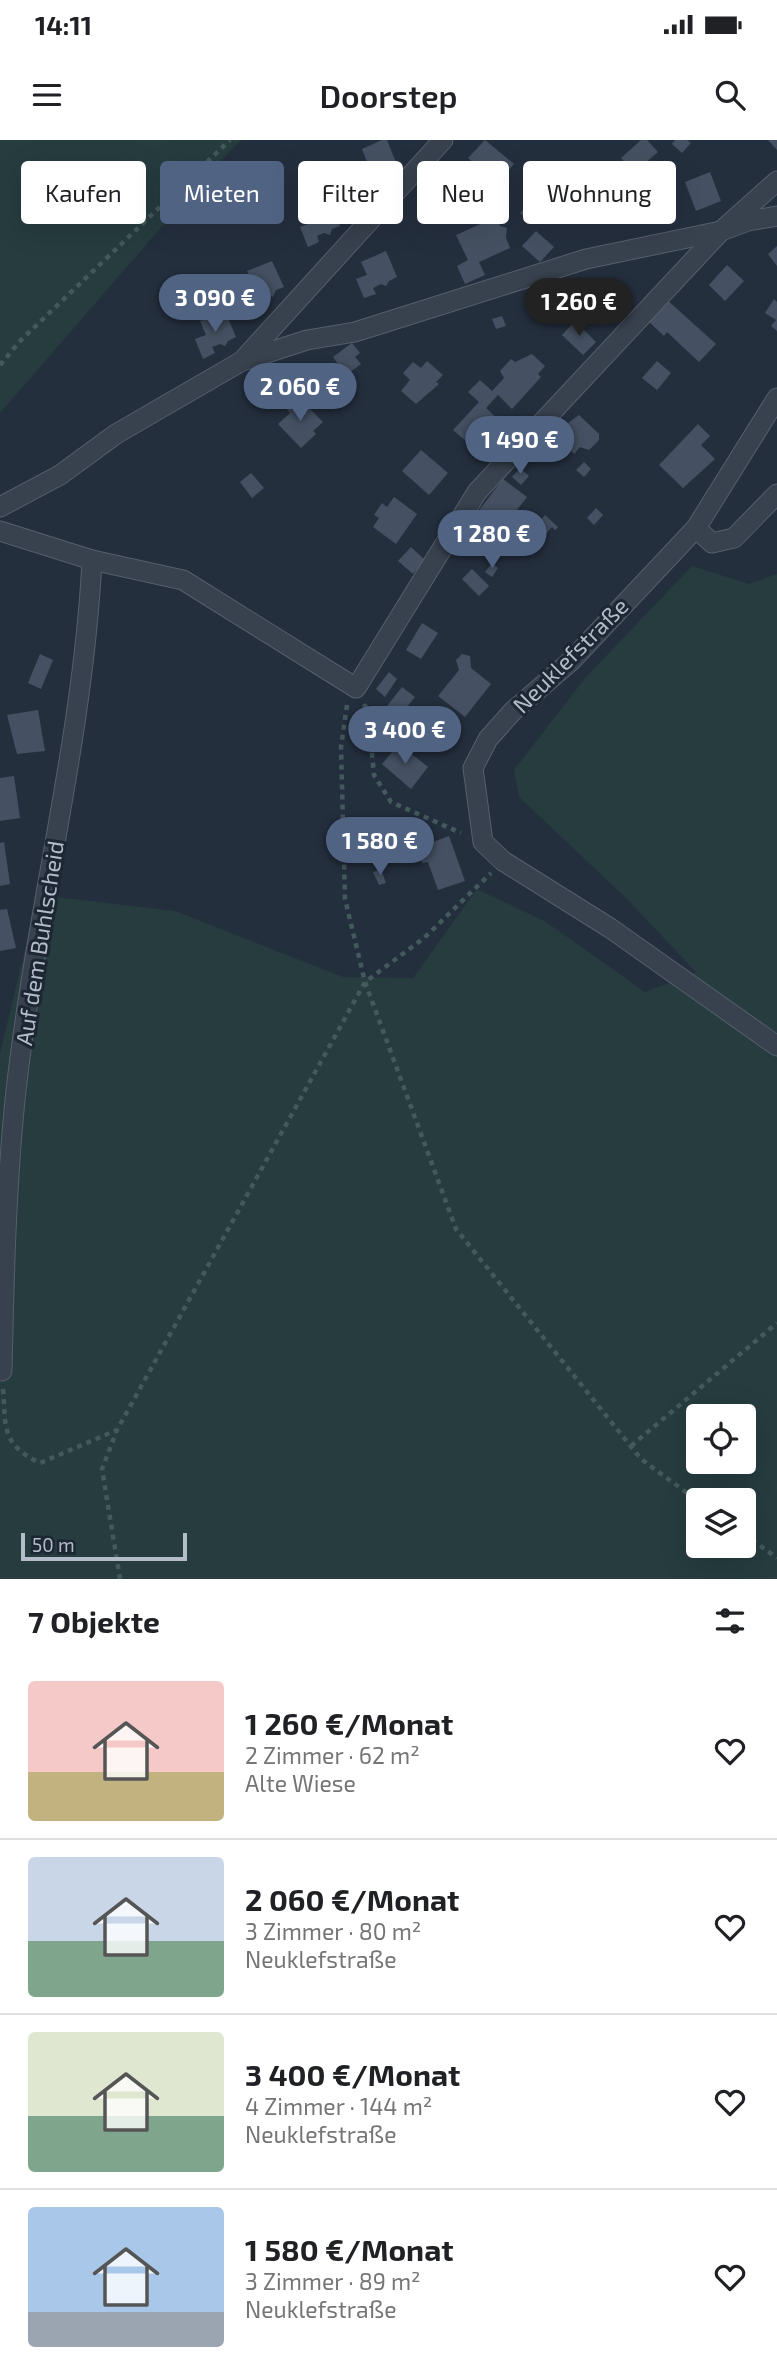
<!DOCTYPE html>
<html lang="de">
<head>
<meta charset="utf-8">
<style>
	:root { --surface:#fff; --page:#f6f6f6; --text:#202124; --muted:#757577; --line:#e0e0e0; --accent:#506383 }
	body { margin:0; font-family:"Exo 2",sans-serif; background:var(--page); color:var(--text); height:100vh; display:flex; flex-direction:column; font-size:26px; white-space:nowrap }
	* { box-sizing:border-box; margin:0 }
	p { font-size:23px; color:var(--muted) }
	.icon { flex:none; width:38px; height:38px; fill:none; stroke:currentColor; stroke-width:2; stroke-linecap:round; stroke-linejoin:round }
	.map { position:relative; height:1439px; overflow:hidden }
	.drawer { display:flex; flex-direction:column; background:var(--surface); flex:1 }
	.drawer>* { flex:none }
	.banner { position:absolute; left:21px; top:21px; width:735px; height:63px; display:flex; gap:14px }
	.fabs { position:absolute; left:686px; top:1264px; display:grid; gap:14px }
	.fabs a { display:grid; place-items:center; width:70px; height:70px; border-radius:7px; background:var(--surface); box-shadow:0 7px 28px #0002; font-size:35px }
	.scale { position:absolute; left:21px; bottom:18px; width:166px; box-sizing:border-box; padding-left:7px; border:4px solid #b4bcc9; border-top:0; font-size:19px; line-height:24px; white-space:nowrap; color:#b4bcc9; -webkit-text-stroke:5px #1d2633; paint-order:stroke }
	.price { position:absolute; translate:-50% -60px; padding:0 16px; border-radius:24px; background:var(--accent); color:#fff; font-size:23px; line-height:46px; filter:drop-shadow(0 2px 4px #0008) }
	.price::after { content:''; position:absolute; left:50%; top:42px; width:21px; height:16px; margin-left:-10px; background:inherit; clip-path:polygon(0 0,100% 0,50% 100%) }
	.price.current { background:#222; color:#fff }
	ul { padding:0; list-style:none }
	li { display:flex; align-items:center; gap:21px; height:175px; padding:0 28px }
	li+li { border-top:2px solid var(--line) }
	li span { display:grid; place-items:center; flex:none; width:196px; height:140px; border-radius:7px; color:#555 }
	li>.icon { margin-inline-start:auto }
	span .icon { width:84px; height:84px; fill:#fffc; stroke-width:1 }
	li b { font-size:30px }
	h2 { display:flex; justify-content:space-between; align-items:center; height:84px; padding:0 28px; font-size:30px }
	.pill { padding:0 24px; border-radius:7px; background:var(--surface); box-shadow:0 7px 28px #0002; font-size:24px; line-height:63px }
	.pill.current { background:var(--accent); color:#fff }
	.status { display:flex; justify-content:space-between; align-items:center; height:49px; padding:0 35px; background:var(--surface); direction:ltr }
	.status svg { height:19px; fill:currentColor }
	header { display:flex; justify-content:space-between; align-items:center; height:91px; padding:0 28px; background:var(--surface); font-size:32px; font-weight:600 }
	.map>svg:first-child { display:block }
	.green { fill:#263c3f; fill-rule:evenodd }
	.building { fill:#455162 }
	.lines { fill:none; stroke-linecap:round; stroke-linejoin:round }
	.minor-casing { stroke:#565f6c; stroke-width:21 }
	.path { stroke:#44595c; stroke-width:4.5; stroke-dasharray:5 5; stroke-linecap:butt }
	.minor { stroke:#38414e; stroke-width:19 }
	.labels { text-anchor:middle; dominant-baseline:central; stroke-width:6; stroke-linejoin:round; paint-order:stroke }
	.street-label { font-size:23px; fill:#b4bcc9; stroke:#1d2633 }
</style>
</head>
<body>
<div class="status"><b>14:11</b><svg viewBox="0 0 49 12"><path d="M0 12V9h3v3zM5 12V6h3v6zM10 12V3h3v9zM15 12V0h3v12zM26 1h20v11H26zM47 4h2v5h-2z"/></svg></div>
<header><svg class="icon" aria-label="menu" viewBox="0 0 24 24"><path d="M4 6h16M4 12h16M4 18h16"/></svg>Doorstep<svg class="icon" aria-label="search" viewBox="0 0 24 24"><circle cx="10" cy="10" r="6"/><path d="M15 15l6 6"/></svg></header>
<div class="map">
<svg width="777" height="1439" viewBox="0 0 777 1439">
	<rect width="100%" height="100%" fill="#242f3e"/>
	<g class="green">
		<polygon points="0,0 241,0 211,30 0,273"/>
		<path d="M692 426 749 444 777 434V1439H0V913L38 755 175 771 343 837 413 838 477 749 546 782 645 852 696 832 627 759 519 657 514 630 586 537ZM698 1276H744V1321H698ZM698 1360H744V1405H698Z"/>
	</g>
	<g class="building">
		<polygon points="382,0 387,0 397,25 389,28 387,34 381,32 374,35 376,41 365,46 357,27 367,22 362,9"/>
		<polygon points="485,0 514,24 496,44 468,18"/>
		<polygon points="641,0 647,0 658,12 634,33 621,18"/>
		<polygon points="675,0 687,0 691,3 682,13 672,4"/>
		<polygon points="768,0 777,0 777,10"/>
		<polygon points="710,32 721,61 696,71 685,42"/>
		<polygon points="629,37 645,56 615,82 598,63"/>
		<polygon points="329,59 340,86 332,89 330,95 324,93 317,96 319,102 308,107 300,87 310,83 305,70"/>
		<polygon points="527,66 536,74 530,81 520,73"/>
		<polygon points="496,77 500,86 507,88 506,98 510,108 479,122 485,135 465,144 457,126 468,120 456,95"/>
		<polygon points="536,91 554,107 540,122 522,106"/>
		<polygon points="777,106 777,126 768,114"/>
		<polygon points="386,111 397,137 389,141 386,146 381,144 373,148 376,154 364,158 356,139 367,135 361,122"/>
		<polygon points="272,121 284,147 276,150 273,157 267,154 260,157 262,163 251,168 243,149 253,144 247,131"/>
		<polygon points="727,125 744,141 725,161 709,145"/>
		<polygon points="666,159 716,204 699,222 667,192 664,196 647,180"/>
		<polygon points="774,159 777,162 777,191 771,186 776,180 765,173"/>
		<polygon points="225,171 236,197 228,201 225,206 220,204 212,207 215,213 203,219 195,199 206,195 200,181"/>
		<polygon points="502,176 506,186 496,189 492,179"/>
		<polygon points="575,181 596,202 583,215 562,195"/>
		<polygon points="352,203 360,213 355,217 361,224 341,239 335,230 340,227 333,217"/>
		<polygon points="532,214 545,226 538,234 541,237 512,269 498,255 486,268 502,283 477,311 453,290 479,262 468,252 480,240 492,251 504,238 500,231 511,219 515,222"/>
		<polygon points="427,221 443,235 436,242 439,244 416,264 401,251 410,240 403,233 413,222 421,228"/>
		<polygon points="657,221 671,233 657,250 642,238"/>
		<polygon points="298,257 323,282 313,291 316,294 301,308 278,284 290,273 286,268"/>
		<polygon points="579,275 599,294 599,300 589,310 580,307 574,314 557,297 564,290 561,288"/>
		<polygon points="698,284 710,296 701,305 715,319 683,348 659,325"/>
		<polygon points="421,310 448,333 429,355 402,331"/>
		<polygon points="584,322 591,329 584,337 576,330"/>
		<polygon points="520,328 529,336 521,345 512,337"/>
		<polygon points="251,333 264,348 252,358 240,342"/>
		<polygon points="503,339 527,357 489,406 473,396 485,380 477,373"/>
		<polygon points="394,357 417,374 396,404 373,387 379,378 374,375 382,363 387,367"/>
		<polygon points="596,368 603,375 594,385 587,378"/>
		<polygon points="545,375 558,387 555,390 552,387 542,398 533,389"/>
		<polygon points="411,407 425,420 413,434 398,421"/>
		<polygon points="492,423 498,428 492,437 485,432"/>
		<polygon points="472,429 489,446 479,456 462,439"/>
		<polygon points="422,483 438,493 421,519 406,510"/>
		<polygon points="40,514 53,520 41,549 28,543"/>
		<polygon points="462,514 470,516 471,528 491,544 465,577 438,556 459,530 456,520"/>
		<polygon points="389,532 397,539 385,557 376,549"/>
		<polygon points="402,547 415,557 400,576 387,566"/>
		<polygon points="38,570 45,611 17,614 7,575"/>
		<polygon points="399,604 428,627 411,649 382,624"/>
		<polygon points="14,636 20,678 0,681 0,638"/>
		<polygon points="449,696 465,741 438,750 428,722 422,723 417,708"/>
		<polygon points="4,702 10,744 0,746 0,703"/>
		<polygon points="381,729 386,743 379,745 373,732"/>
		<polygon points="7,769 16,808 0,811 0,770"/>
	</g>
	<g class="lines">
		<defs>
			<g id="minor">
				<polyline points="243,220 443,0"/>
				<polyline points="777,258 696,388 571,521 513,571 488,599 473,628 483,702 503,721 610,788 777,906"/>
				<polyline points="0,367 60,335 116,294 242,221 307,200 355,192 586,119 721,91 748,81 777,76"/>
				<polyline points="696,388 712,403 734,398 777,354"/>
				<polyline points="0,391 92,420 183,440 356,548 477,352 721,91 777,41"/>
				<path d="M2 1231C4 1140 6 1050 15 960 34 779 83 602 92 420"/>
			</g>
		</defs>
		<use href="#minor" class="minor-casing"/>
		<g class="path">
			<polyline points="0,225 20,201 230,0"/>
			<polyline points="364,564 368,571 374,635 391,662 461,693"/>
			<polyline points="347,565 341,607 345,759 365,842 456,1089 641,1319 698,1361"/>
			<path d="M3 1249C6 1288 1 1304 40 1323L117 1290"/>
			<polyline points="631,1306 777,1183"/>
			<polyline points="744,1394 777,1418"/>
			<polyline points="120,1439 102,1329 117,1290 365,842 424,798 491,733"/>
		</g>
		<use href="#minor" class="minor"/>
	</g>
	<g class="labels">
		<g class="street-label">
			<text transform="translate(570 515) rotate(-45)">Neuklefstraße</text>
			<text transform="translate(39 803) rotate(-81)">Auf dem Buhlscheid</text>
		</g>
	</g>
</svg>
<div class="fabs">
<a><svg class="icon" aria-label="locate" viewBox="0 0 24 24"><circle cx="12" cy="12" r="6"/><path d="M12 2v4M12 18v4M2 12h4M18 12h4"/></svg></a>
<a><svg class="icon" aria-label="layers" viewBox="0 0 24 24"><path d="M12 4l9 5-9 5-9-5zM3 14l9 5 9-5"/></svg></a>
</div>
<div class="scale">50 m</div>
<b class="price" style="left:215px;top:194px">3 090 €</b>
<b class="price current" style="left:579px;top:198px">1 260 €</b>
<b class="price" style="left:300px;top:283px">2 060 €</b>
<b class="price" style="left:520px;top:336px">1 490 €</b>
<b class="price" style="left:492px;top:430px">1 280 €</b>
<b class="price" style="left:405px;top:626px">3 400 €</b>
<b class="price" style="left:380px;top:737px">1 580 €</b>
<div class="banner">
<a class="pill">Kaufen</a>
<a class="pill current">Mieten</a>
<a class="pill">Filter</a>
<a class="pill">Neu</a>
<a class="pill">Wohnung</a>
</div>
</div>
<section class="drawer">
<h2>7 Objekte<svg class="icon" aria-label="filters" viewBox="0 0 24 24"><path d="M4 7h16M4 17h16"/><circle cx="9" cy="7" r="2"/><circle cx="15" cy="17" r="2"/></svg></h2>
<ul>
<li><span style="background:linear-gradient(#f6c9c9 65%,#c2b280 0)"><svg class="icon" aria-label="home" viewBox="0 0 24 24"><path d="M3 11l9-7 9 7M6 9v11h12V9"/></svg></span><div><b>1 260 €/Monat</b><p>2 Zimmer · 62 m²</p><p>Alte Wiese</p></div><svg class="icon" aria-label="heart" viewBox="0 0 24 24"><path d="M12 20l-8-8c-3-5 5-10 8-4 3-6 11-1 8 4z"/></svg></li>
<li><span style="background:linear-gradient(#c9d6e8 60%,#7fa58c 0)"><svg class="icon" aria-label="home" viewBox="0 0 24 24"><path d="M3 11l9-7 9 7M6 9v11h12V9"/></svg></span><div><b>2 060 €/Monat</b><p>3 Zimmer · 80 m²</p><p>Neuklefstraße</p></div><svg class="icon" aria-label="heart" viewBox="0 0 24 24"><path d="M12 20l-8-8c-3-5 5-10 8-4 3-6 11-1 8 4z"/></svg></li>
<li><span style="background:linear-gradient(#dfe7d0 60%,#7fa58c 0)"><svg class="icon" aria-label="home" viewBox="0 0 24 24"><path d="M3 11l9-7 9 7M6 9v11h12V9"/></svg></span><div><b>3 400 €/Monat</b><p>4 Zimmer · 144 m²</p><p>Neuklefstraße</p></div><svg class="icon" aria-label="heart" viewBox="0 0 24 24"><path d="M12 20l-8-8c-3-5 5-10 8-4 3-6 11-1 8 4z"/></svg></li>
<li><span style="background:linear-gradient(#a9c7e8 75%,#9aa5b1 0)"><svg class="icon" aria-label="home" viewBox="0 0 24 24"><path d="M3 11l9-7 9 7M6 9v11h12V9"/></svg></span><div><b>1 580 €/Monat</b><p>3 Zimmer · 89 m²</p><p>Neuklefstraße</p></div><svg class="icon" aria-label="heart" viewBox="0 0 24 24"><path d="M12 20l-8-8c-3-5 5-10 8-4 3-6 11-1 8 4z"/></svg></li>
</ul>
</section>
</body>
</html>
